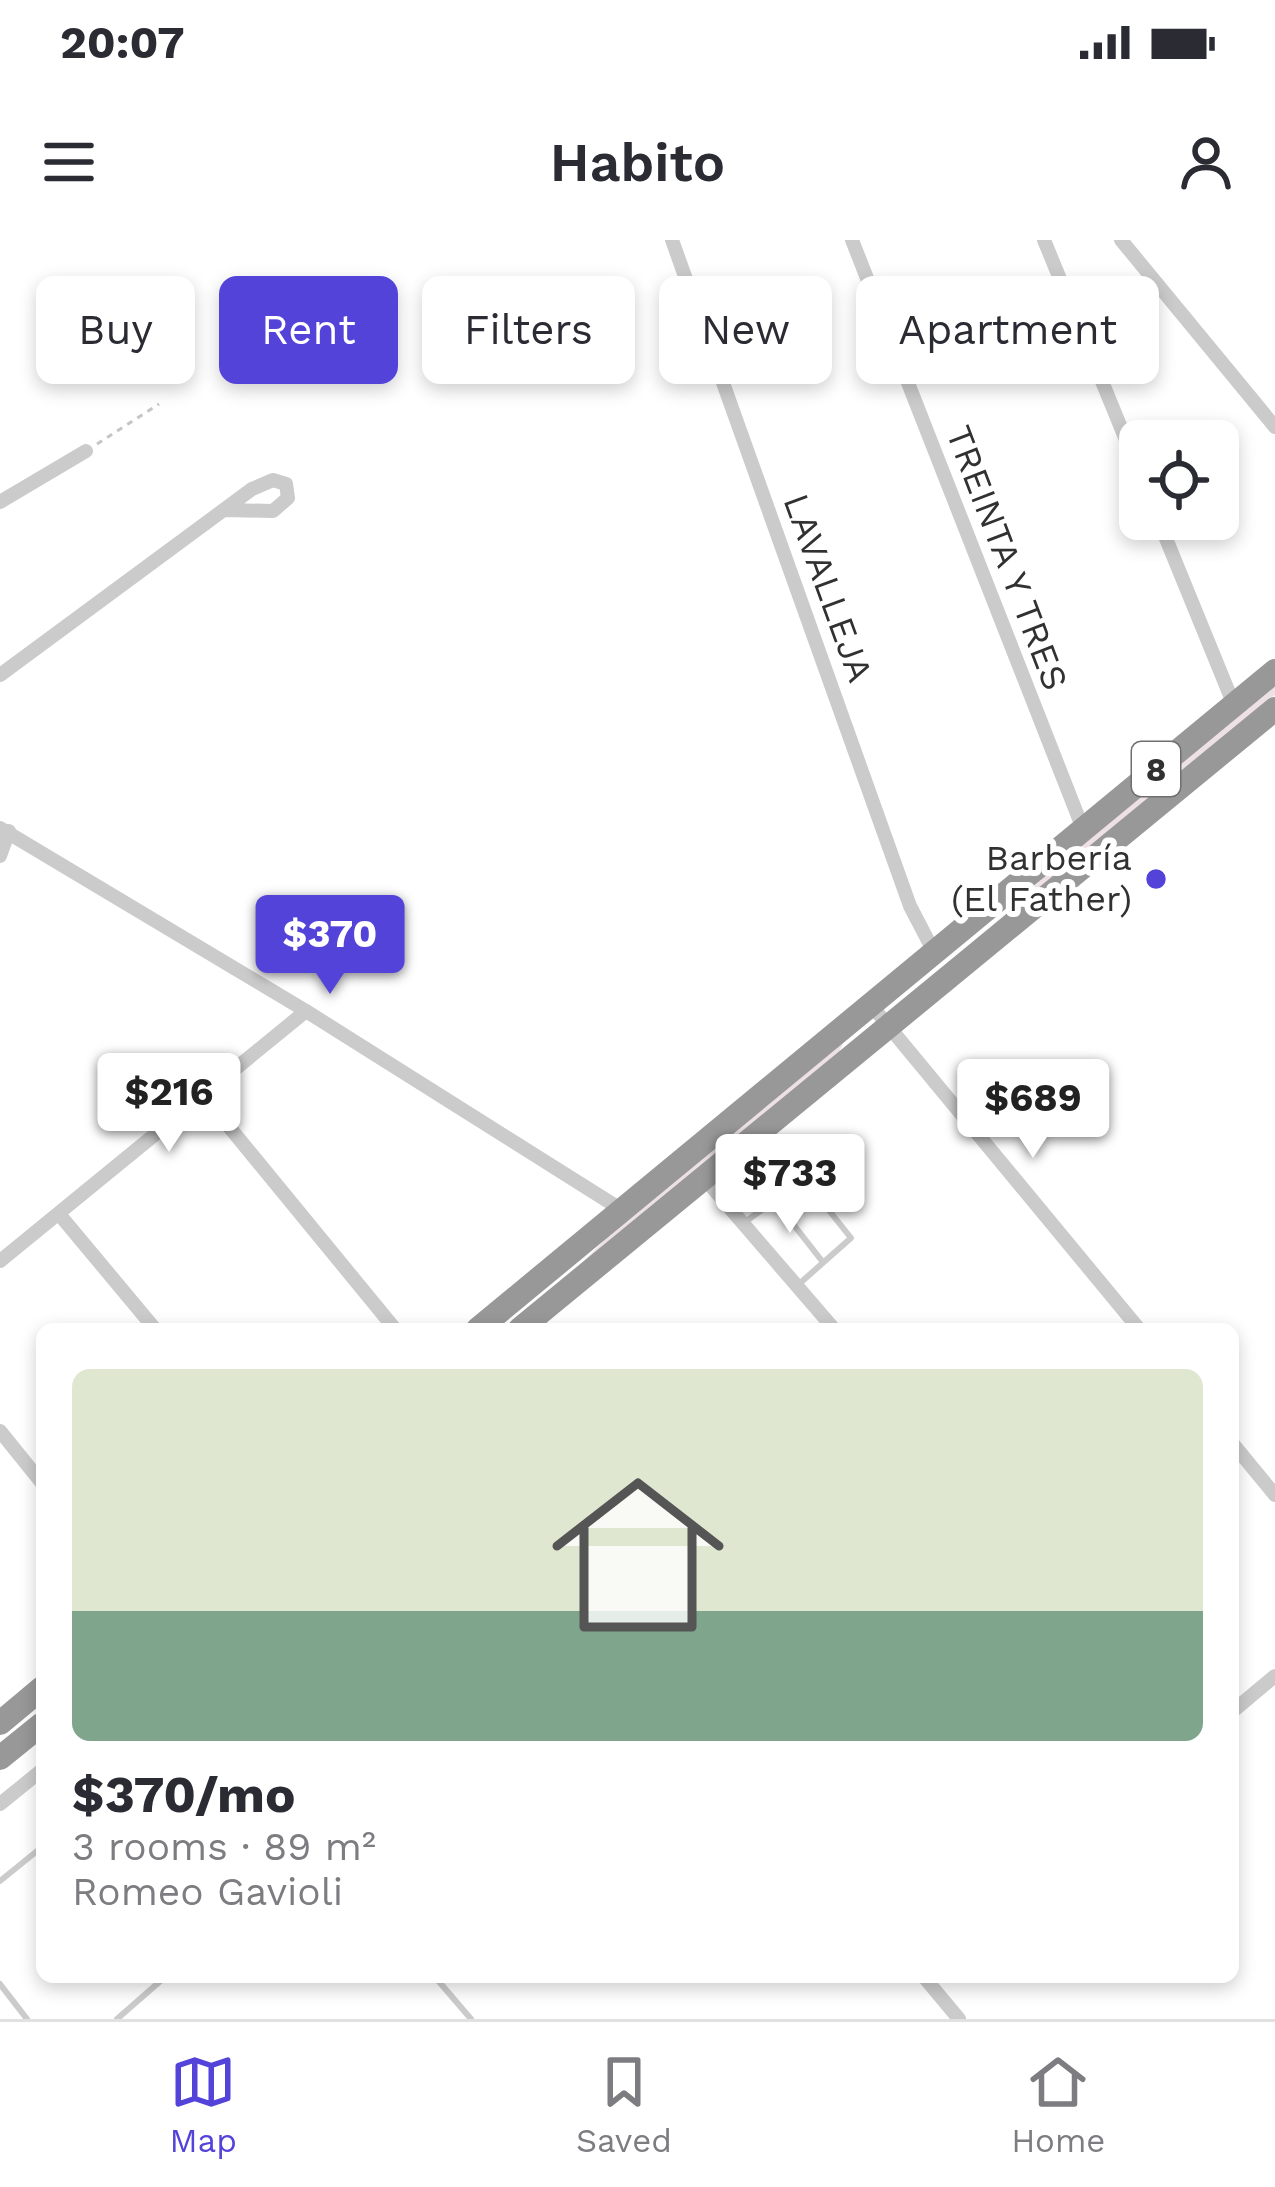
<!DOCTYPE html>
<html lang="en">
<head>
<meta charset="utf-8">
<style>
	:root { --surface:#fff; --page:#f2f2f3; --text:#2b2b33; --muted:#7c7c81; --line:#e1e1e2; --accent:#5343d9 }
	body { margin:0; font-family:"Work Sans",sans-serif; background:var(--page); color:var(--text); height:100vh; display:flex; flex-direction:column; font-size:45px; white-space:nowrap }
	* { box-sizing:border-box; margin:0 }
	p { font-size:39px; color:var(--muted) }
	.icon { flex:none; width:66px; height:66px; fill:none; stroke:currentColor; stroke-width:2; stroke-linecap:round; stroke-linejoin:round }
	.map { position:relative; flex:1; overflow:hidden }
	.side { position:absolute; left:36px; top:1083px; width:1203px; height:660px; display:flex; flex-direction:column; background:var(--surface); border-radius:18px; box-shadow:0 6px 18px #0003 }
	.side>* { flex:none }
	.hud { position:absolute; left:36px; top:36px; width:1203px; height:108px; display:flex; gap:24px }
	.controls { position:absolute; left:1119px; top:180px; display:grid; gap:24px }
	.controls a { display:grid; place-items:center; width:120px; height:120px; border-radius:18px; background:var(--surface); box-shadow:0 6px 18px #0003; font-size:60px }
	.price { position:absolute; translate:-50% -102px; padding:0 27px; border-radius:12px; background:#fff; color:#222; font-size:39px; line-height:78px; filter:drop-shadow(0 3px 6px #0008) }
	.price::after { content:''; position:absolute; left:50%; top:72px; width:36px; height:27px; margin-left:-18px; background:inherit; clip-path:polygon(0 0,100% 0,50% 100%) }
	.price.current { background:var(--accent); color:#fff }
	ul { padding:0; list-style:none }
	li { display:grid; align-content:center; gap:24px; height:636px; padding:0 36px }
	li+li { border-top:3px solid var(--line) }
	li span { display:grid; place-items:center; height:372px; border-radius:18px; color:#555 }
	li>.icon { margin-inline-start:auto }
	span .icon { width:216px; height:216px; fill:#fffc; stroke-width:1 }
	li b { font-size:51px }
	.pill { padding:0 42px; border-radius:18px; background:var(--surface); box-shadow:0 6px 18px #0003; font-size:42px; line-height:108px }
	.pill.current { background:var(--accent); color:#fff }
	.status { display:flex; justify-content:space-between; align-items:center; height:84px; padding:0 60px; background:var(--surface); direction:ltr }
	.status svg { height:33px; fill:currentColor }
	header { display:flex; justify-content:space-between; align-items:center; height:156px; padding:0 36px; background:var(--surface); font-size:54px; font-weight:600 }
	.tab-bar { display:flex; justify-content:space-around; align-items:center; height:168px; border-top:3px solid var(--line); background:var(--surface); font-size:33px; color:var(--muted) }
	.tab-bar a { display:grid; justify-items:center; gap:6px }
	.tab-bar .current { color:var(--accent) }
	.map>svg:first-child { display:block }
	.green { fill:#ede1e5 }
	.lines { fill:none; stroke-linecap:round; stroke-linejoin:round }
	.path { stroke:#c5c5c5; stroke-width:3; stroke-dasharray:6 6; stroke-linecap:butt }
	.lane { stroke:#cbcbcb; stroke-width:6 }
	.street { stroke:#cbcbcb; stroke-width:14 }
	.highway { stroke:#989898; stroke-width:24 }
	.poi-dot { fill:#5343d9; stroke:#fff; stroke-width:4.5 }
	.labels { text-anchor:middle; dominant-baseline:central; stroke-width:12; stroke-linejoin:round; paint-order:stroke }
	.shield { fill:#fff; stroke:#6f6f6f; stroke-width:3 }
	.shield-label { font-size:33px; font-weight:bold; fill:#313131 }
	.street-label { font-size:36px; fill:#313131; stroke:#fff }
	.poi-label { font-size:36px; fill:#313131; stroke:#fff; text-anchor:end }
</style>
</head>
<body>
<div class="status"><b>20:07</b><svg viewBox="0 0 49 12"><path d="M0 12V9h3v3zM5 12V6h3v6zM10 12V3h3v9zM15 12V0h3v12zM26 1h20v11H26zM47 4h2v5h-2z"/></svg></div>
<header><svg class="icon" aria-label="menu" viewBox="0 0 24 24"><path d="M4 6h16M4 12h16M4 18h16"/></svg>Habito<svg class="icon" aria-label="person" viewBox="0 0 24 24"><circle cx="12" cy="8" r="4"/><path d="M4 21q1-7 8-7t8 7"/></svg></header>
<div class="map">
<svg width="1275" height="1779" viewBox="0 0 1275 1779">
	<rect width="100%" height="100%" fill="#fff"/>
	<g class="green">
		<polygon points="1275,443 1275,455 905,759 1014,667 1057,624"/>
		<polygon points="843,804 837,816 502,1089 582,1023 630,974 831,809"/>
	</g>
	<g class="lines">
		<polyline class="path" points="97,204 159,164"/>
		<g class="lane">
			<polyline points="775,961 822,1021"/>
			<polyline points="745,982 799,943 808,944 851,998 799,1044"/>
			<polyline points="0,1641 42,1607"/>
			<polyline points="435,1737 471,1779"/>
			<polyline points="0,1744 27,1779"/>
			<polyline points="117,1779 165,1737"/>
		</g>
		<g class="street">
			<polyline points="672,0 910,666 934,712"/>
			<polyline points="852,0 1083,589"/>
			<polyline points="1044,0 1140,234"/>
			<polyline points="1121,0 1275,187"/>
			<polyline points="0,262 86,211"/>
			<polyline points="1158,279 1234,465"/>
			<polyline points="0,435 252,249 273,240 286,244 288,258 273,271 225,270"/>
			<polyline points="0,588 306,771 622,970"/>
			<polyline points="0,616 9,591"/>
			<polyline points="871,765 1139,1089"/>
			<polyline points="203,855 395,1089"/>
			<polyline points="704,938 834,1089"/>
			<polyline points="59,974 155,1089"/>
			<polyline points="0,1021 306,771"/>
			<polyline points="0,1191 42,1243"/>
			<polyline points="1233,1204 1275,1255"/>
			<polyline points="1233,1471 1275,1436"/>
			<polyline points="0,1564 42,1530"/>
			<polyline points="924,1737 959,1779"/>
		</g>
		<g class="highway">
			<polyline points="478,1089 1275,431"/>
			<polyline points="520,1089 1275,469"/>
			<polyline points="0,1483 42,1448"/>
			<polyline points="0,1518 42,1484"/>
		</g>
	</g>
	<circle class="poi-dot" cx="1156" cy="639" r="12"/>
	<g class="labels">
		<rect class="shield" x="1132" y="502" width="48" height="54" rx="9"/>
		<g class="shield-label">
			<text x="1156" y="529">8</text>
		</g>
		<g class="street-label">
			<text transform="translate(1007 318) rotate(69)">TREINTA Y TRES</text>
			<text transform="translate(828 348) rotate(70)">LAVALLEJA</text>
		</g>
		<g class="poi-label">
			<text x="1132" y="618">Barbería<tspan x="1132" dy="41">(El Father)</tspan></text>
		</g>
	</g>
</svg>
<div class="controls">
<a><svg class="icon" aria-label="locate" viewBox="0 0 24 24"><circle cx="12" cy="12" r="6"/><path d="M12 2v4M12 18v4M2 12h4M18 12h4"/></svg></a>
</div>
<b class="price current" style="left:330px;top:757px">$370</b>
<b class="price" style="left:169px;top:915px">$216</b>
<b class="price" style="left:1033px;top:921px">$689</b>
<b class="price" style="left:790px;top:996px">$733</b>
<div class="hud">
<a class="pill">Buy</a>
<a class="pill current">Rent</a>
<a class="pill">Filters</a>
<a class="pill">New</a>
<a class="pill">Apartment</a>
</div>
<section class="side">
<ul>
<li><span style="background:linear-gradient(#dfe7d0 65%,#7fa58c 0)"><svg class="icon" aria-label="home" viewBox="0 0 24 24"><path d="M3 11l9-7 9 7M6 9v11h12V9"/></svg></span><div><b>$370/mo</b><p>3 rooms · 89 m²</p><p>Romeo Gavioli</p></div></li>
</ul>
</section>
</div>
<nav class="tab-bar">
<a class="current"><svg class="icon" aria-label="map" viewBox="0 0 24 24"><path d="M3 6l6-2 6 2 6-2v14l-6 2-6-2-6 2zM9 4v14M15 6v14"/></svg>Map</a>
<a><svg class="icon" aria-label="saved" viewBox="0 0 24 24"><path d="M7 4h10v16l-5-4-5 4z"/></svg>Saved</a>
<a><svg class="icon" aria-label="home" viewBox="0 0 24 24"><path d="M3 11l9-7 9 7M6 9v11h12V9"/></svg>Home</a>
</nav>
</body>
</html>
